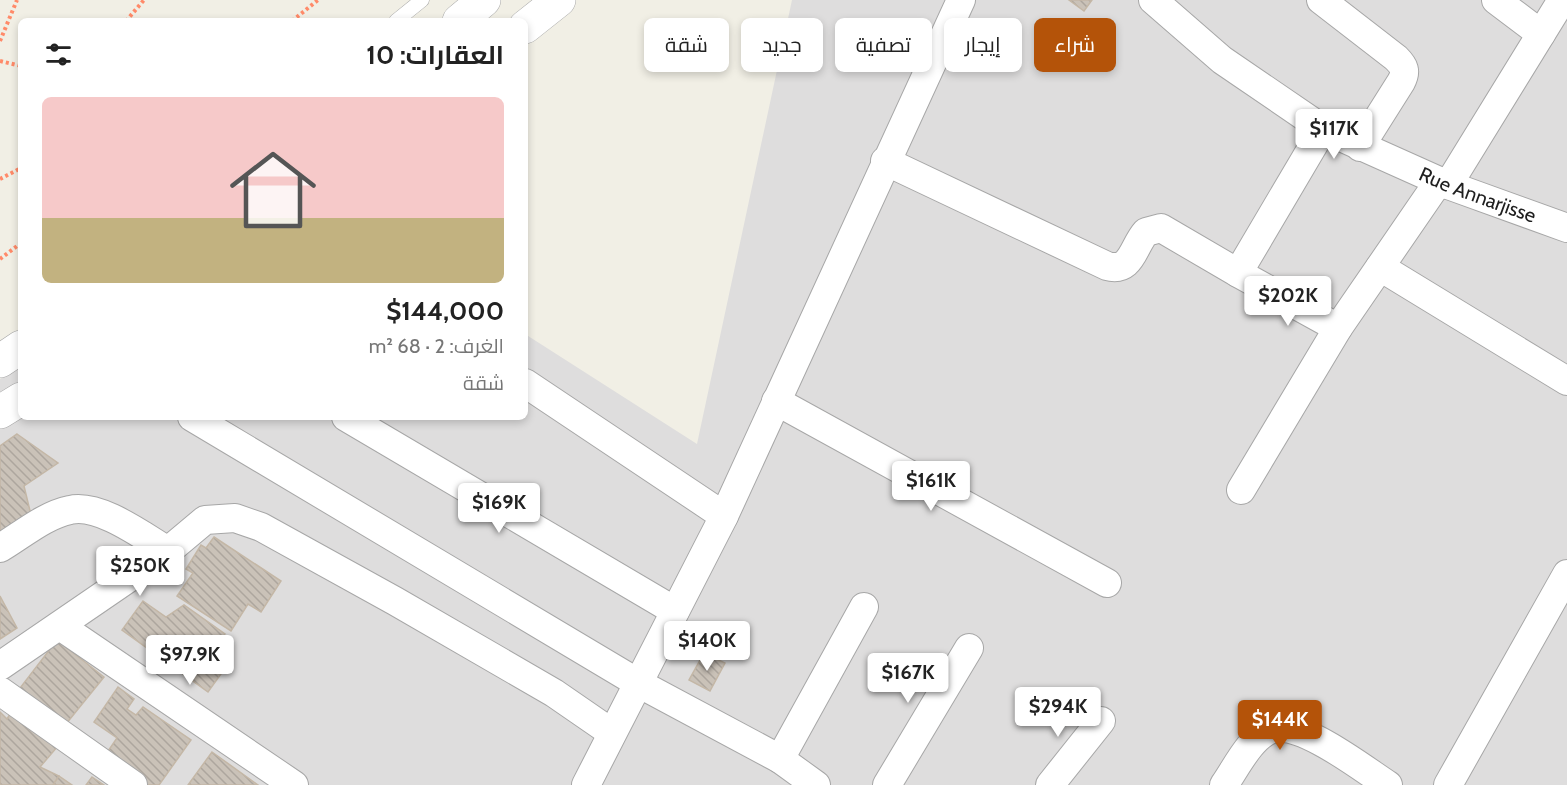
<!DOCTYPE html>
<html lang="ar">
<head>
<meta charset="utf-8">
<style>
	:root { --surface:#fff; --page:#f2f2f2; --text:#222; --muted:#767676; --line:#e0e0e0; --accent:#b45309 }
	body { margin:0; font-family:Cabin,Cairo,sans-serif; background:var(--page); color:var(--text); direction:rtl; height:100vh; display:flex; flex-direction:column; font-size:22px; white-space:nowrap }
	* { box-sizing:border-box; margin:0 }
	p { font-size:20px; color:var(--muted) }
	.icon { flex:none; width:33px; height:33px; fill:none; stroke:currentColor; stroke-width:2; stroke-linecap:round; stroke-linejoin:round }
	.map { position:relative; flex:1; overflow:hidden; direction:ltr }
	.drawer { position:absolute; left:18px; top:18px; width:510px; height:402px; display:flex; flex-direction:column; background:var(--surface); border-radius:9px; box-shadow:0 3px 9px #0003; direction:rtl }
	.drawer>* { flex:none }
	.hud { position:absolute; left:546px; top:18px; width:570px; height:54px; direction:rtl; display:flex; gap:12px }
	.price { position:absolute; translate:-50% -51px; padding:0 14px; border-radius:6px; background:#fff; color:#222; font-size:20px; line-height:39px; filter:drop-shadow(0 2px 3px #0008) }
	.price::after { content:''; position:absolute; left:50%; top:36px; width:18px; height:14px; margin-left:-9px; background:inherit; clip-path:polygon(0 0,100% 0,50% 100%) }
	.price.selected { background:var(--accent); color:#fff }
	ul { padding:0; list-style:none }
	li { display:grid; align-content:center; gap:12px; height:318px; padding:0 24px }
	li+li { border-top:2px solid var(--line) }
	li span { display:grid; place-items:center; height:186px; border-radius:9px; color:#555 }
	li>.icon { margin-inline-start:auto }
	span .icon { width:108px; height:108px; fill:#fffc; stroke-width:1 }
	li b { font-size:26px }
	h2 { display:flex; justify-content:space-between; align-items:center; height:72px; padding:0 24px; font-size:26px }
	.pill { padding:0 21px; border-radius:9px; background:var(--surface); box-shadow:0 3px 9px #0003; font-size:21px; line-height:54px }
	.pill.selected { background:var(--accent); color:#fff }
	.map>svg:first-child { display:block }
	.residential { fill:#dedddd }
	.building { fill:url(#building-back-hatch); stroke:#c4b7a6; stroke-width:1.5 }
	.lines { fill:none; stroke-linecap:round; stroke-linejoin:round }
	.service-casing { stroke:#a7a7a7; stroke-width:15 }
	.minor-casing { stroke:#a7a7a7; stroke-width:30 }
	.tertiary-casing { stroke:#a7a7a7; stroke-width:34 }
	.path { stroke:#ff8a69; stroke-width:4; stroke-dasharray:3 3; stroke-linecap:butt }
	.service { stroke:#fff; stroke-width:14 }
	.minor { stroke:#fff; stroke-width:28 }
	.tertiary { stroke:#fff; stroke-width:33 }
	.labels { text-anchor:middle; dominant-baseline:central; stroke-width:5; stroke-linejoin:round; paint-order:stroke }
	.street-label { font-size:20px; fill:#202020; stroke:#fff }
</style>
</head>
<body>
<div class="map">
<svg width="1567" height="785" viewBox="0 0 1567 785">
	<defs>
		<pattern id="building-back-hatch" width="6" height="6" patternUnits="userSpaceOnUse" patternTransform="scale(1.5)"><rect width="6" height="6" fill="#cac2b8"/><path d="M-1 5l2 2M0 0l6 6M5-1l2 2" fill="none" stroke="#ada69e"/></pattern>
	</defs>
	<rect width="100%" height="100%" fill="#f1efe5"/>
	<polygon class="residential" points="792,0 1567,0 1567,785 0,785 0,379 21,364 21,417 525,417 525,334 697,444"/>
	<g class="building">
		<polygon points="1069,0 1092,0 1084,11"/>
		<polygon points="17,434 58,463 24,486 31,515 0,533 0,446"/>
		<polygon points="214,537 281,581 261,612 248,604 231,631 177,596 193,573 186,569 201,545 206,548"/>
		<polygon points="0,596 17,628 0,639"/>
		<polygon points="143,601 166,617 184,605 225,634 210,656 226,667 208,692 122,630"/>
		<polygon points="57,640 104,677 66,724 20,688"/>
		<polygon points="704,653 725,663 710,691 689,680"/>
		<polygon points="118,687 134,699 127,709 136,715 143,707 191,740 159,785 143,785 106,754 117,738 94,722"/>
		<polygon points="0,712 7,719 10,714 58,746 40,767 59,776 53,785 0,785"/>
		<polygon points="212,752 258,785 188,785"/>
		<polygon points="59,776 72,785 53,785"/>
		<polygon points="92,777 104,785 86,785"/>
	</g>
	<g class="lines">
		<defs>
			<polyline id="service" points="396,21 422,0"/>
			<g id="minor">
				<path id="s1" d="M1153 0 1222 60 1323 129 1448 185 1567 228"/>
				<path d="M1321 0 1396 58C1404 66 1407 71 1401 82L1360 147"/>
				<polyline points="1496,0 1541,34"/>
				<polyline points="1323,129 1238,273 1338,328"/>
				<path d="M885 161 1107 266C1132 273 1133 246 1146 232L1161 228 1238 273"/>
				<polyline points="1448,185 1562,0"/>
				<polyline points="1380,267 1567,381"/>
				<polyline points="525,383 724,516"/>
				<polyline points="776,401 1107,583"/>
				<polyline points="192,417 638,683 780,759 816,785"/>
				<polyline points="346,417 675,611"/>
				<polyline points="1241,490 1338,328 1439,181"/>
				<path d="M0 548C22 535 45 515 70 510 99 503 143 536 168 551"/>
				<polyline points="60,626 294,785"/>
				<polyline points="0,666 168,551 205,520 235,518 261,527 395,601 554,693 612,733"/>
				<polyline points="0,691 133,785"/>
				<polyline points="780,759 864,607"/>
				<polyline points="586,785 724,516 961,0"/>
				<polyline points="887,785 969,648"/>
				<polyline points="1050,785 1101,721"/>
				<path d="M1224 785C1236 768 1251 736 1272 729 1301 720 1363 769 1388 785"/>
				<polyline points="1448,785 1567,574"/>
			</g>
			<g id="tertiary">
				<polyline points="459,21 484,0"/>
				<polyline points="525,27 559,0"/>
				<polyline points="0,361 21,347"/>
				<polyline points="0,412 21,399"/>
			</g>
		</defs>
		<use href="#service" class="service-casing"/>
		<use href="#minor" class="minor-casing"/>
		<use href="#tertiary" class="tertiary-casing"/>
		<g class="path">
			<polyline points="126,21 144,0"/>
			<polyline points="292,21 318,0"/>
			<polyline points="0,41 17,0"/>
			<polyline points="0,61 21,66"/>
			<polyline points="0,179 21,168"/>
			<polyline points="0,259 21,243"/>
		</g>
		<use href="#service" class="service"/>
		<use href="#minor" class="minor"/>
		<use href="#tertiary" class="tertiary"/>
	</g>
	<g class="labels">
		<g class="street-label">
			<text stroke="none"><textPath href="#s1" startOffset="382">Rue Annarjisse</textPath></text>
		</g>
	</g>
</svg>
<b class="price" style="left:1334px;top:160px">$117K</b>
<b class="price" style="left:1288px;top:327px">$202K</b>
<b class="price" style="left:931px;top:512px">$161K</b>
<b class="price" style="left:499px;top:534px">$169K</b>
<b class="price" style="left:140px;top:597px">$250K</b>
<b class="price" style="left:707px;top:672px">$140K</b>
<b class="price" style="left:190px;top:686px">$97.9K</b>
<b class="price" style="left:908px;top:704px">$167K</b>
<b class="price" style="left:1058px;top:738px">$294K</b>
<b class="price selected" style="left:1280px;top:751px">$144K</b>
<div class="hud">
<a class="pill selected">شراء</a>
<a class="pill">إيجار</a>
<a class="pill">تصفية</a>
<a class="pill">جديد</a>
<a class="pill">شقة</a>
</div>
<section class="drawer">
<h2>العقارات: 10<svg class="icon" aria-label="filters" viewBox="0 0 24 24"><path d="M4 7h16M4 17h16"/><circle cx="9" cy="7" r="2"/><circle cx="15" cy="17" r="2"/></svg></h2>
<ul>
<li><span style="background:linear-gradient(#f6c9c9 65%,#c2b280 0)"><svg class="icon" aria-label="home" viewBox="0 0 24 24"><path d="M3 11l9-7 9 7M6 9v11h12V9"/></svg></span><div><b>$144,000</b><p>الغرف: 2 · 68 m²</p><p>شقة</p></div></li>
</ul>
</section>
</div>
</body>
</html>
